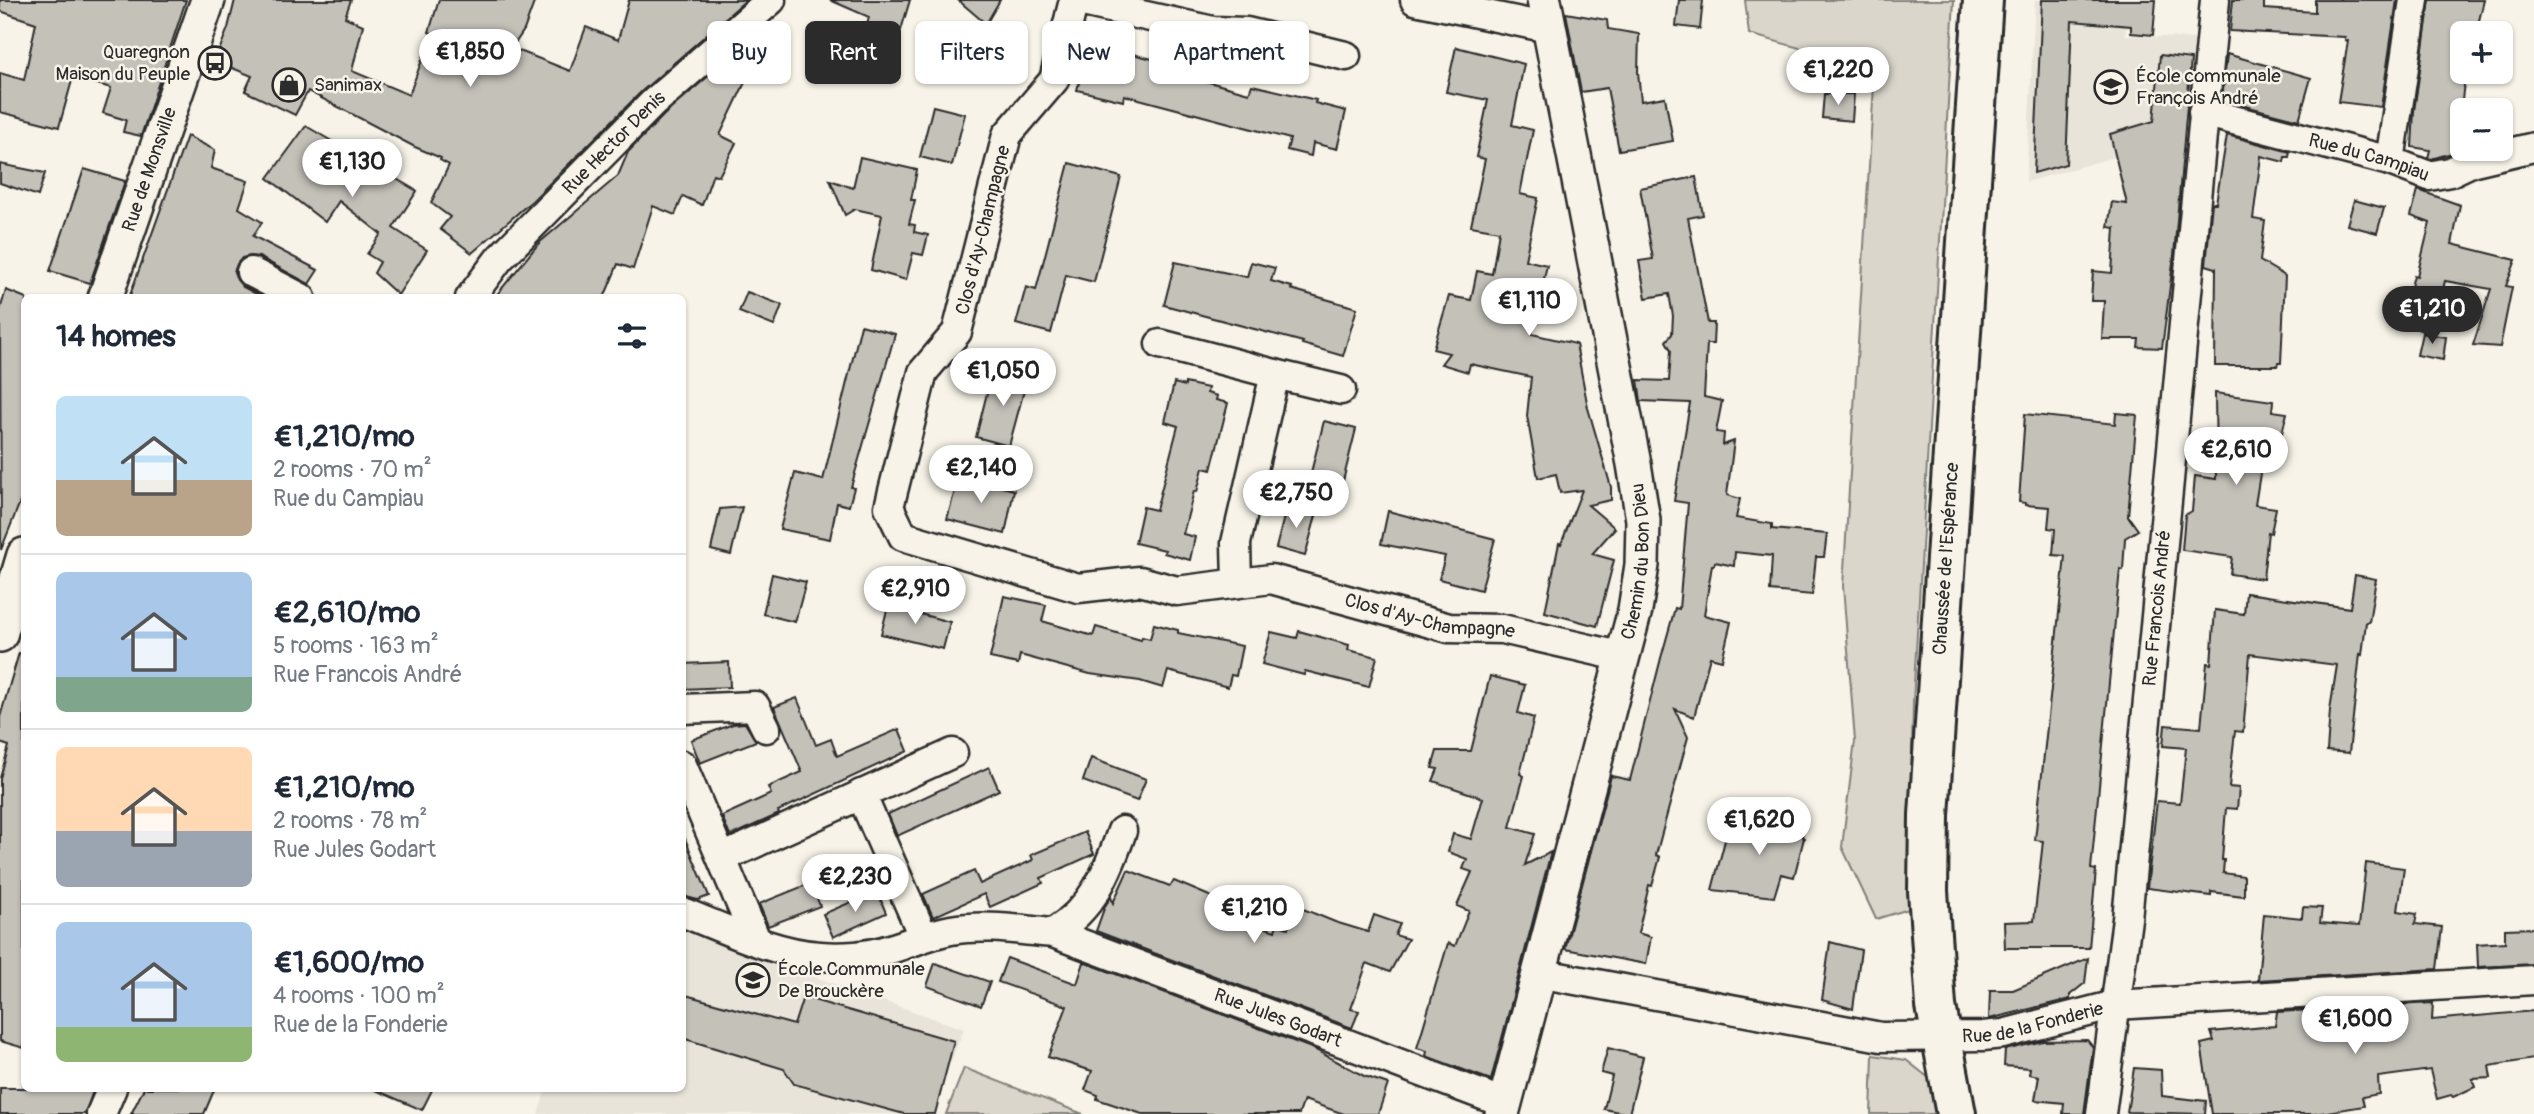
<!DOCTYPE html>
<html lang="en">
<head>
<meta charset="utf-8">
<style>
	:root { --surface:#fff; --page:#f6f6f7; --text:#1f2937; --muted:#747a83; --line:#e0e1e3; --accent:#2b2b2b }
	body { margin:0; font-family:Pangolin,sans-serif; background:var(--page); color:var(--text); height:100vh; display:flex; flex-direction:column; font-size:26px; white-space:nowrap }
	* { box-sizing:border-box; margin:0 }
	p { font-size:23px; color:var(--muted) }
	.icon { flex:none; width:38px; height:38px; fill:none; stroke:currentColor; stroke-width:2; stroke-linecap:round; stroke-linejoin:round }
	.map { position:relative; flex:1; overflow:hidden }
	.panel { position:absolute; left:21px; top:294px; width:665px; height:798px; display:flex; flex-direction:column; background:var(--surface); border-radius:10px; box-shadow:0 2px 5px #0004 }
	.panel>* { flex:none }
	.banner { position:absolute; left:707px; top:21px; width:665px; height:63px; display:flex; gap:14px }
	.buttons { position:absolute; left:2450px; top:21px; display:grid; gap:14px }
	.buttons a { display:grid; place-items:center; width:63px; height:63px; border-radius:10px; background:var(--surface); box-shadow:0 2px 5px #0004; font-size:35px }
	.price { position:absolute; translate:-50% -60px; padding:0 16px; border-radius:24px; background:#fff; color:#222; font-size:23px; line-height:46px; filter:drop-shadow(0 2px 4px #0008) }
	.price::after { content:''; position:absolute; left:50%; top:42px; width:21px; height:16px; margin-left:-10px; background:inherit; clip-path:polygon(0 0,100% 0,50% 100%) }
	.price.on { background:var(--accent); color:#fff }
	ul { padding:0; list-style:none }
	li { display:flex; align-items:center; gap:21px; height:175px; padding:0 35px }
	li+li { border-top:2px solid var(--line) }
	li span { display:grid; place-items:center; flex:none; width:196px; height:140px; border-radius:10px; color:#555 }
	li>.icon { margin-inline-start:auto }
	span .icon { width:84px; height:84px; fill:#fffc; stroke-width:1 }
	li b { font-size:30px }
	h2 { display:flex; justify-content:space-between; align-items:center; height:84px; padding:0 35px; font-size:30px }
	.chip { padding:0 24px; border-radius:10px; background:var(--surface); box-shadow:0 2px 5px #0004; font-size:24px; line-height:63px }
	.chip.on { background:var(--accent); color:#fff }
	.map>svg:first-child { display:block }
	.built { fill:#e8e4da }
	.green { fill:#dad6cc; stroke:#82807c; stroke-width:2 }
	.building { fill:#c4c1b9; stroke:#2b2b2b; stroke-width:2 }
	.lines { fill:none; stroke-linecap:round; stroke-linejoin:round }
	.minor-casing { stroke:#2b2b2b; stroke-width:33 }
	.tertiary-casing { stroke:#2b2b2b; stroke-width:38 }
	.secondary-casing { stroke:#2b2b2b; stroke-width:44 }
	.minor { stroke:#f7f3e8; stroke-width:28 }
	.tertiary { stroke:#f7f3e8; stroke-width:33 }
	.secondary { stroke:#f7f3e8; stroke-width:38 }
	.labels { text-anchor:middle; dominant-baseline:central; stroke-width:5; stroke-linejoin:round; paint-order:stroke }
	.poi-label { font-size:19px; fill:#2b2b2b; stroke:#f7f3e8; text-anchor:start }
	.street-label { font-size:19px; fill:#2b2b2b; stroke:#f7f3e8 }
</style>
</head>
<body>
<div class="map">
<svg width="2534" height="1114" viewBox="0 0 2534 1114">
	<rect width="100%" height="100%" fill="#f7f3e8"/>
	<filter id="ink" filterUnits="userSpaceOnUse"><feTurbulence type="fractalNoise" baseFrequency=".0143" numOctaves="2"/><feDisplacementMap in="SourceGraphic" scale="14" xChannelSelector="R" yChannelSelector="G"/><feConvolveMatrix kernelMatrix="1 2 1 2 8 2 1 2 1" color-interpolation-filters="sRGB"/></filter>
	<g filter="url(#ink)">
		<g class="built">
			<polygon points="2035,0 2130,0 2125,35 2196,39 2188,136 2026,182"/>
			<polygon points="683,931 964,1029 930,1114 538,1114 546,1089 682,1088"/>
		</g>
		<g class="green">
			<polygon points="1745,0 1954,0 1913,702 1909,909 1876,919 1842,847 1855,741 1843,586 1875,69 1749,34"/>
			<polygon points="1873,1055 1906,1060 1952,1096 1956,1114 1871,1114"/>
			<polygon points="964,1068 1083,1114 946,1114"/>
		</g>
		<g class="building">
			<polygon points="0,0 186,0 141,136 123,132 126,120 103,113 111,88 73,77 59,127 0,112 0,73 24,80 36,23 0,11"/>
			<polygon points="235,0 351,0 345,17 363,25 352,71 409,95 432,33 429,32 439,0 535,0 524,30 512,48 570,71 586,27 618,40 629,0 746,0 642,91 533,200 472,253 440,229 450,217 431,203 449,165 440,160 441,158 415,147 308,91 295,115 245,91 252,76 215,61 228,28"/>
			<polygon points="830,0 910,0 901,30 892,27 888,40 865,32 869,17"/>
			<polygon points="958,0 1000,0 986,24"/>
			<polygon points="1679,0 1703,0 1700,29 1676,26"/>
			<polygon points="2042,0 2156,0 2153,35 2131,33 2131,26 2072,21 2066,164 2034,173"/>
			<polygon points="2233,0 2264,0 2264,9 2315,12 2315,0 2397,0 2381,107 2338,102 2348,41 2345,40 2345,37 2230,31"/>
			<polygon points="2430,0 2484,0 2476,33 2462,33 2462,72 2465,72 2461,110 2455,147 2452,153 2431,159 2428,158 2430,150 2412,147 2414,111"/>
			<polygon points="1566,13 1607,20 1608,29 1639,34 1638,72 1641,101 1665,97 1673,141 1619,150 1607,88 1581,92"/>
			<polygon points="1089,43 1200,71 1198,79 1249,93 1252,85 1316,100 1315,103 1346,111 1337,149 1313,143 1311,156 1287,150 1290,139 1124,95 1123,101 1077,90"/>
			<polygon points="1456,47 1524,64 1512,125 1533,130 1520,194 1538,198 1525,260 1547,265 1532,334 1576,344 1588,408 1611,487 1611,500 1588,505 1615,528 1592,554 1614,560 1597,626 1545,612 1559,543 1561,544 1582,490 1560,493 1556,474 1538,478 1527,416 1531,377 1470,364 1468,372 1441,364 1449,353 1433,349 1449,296 1471,300 1477,271 1492,274 1499,231 1471,226 1485,159 1476,157 1488,100 1446,92"/>
			<polygon points="2227,54 2311,78 2299,120 2222,100"/>
			<polygon points="2160,55 2191,59 2174,255 2162,348 2138,347 2139,339 2102,339 2104,301 2091,301 2093,271 2112,273 2115,228 2108,227 2112,202 2127,204 2110,134 2154,121"/>
			<polygon points="722,64 749,74 720,135 736,143 719,176 713,174 702,205 683,196 675,215 653,206 633,269 618,264 604,298 494,298 539,243 618,176 628,152 664,115"/>
			<polygon points="1824,94 1854,94 1852,121 1822,118"/>
			<polygon points="933,106 965,114 952,165 920,157"/>
			<polygon points="306,126 417,191 393,228 427,250 398,295 374,273 380,262 367,254 381,234 339,201 325,222 268,178"/>
			<polygon points="2227,135 2290,152 2289,157 2285,157 2284,162 2261,156 2253,219 2265,221 2260,261 2285,276 2281,363 2278,363 2277,366 2215,366 2216,268 2206,265 2212,203 2216,203"/>
			<polygon points="187,136 215,150 211,168 248,181 239,208 262,222 253,236 318,270 309,284 259,257 250,256 242,258 237,264 234,272 237,280 243,287 264,298 129,298"/>
			<polygon points="860,157 917,170 911,200 915,200 909,224 915,225 914,232 928,235 923,255 913,253 906,280 871,270 882,215 855,209 845,215 830,180 853,188"/>
			<polygon points="1069,163 1121,177 1094,282 1066,275 1051,333 1016,324 1026,287 1036,290"/>
			<polygon points="0,164 45,173 38,196 0,183"/>
			<polygon points="84,169 125,181 90,283 50,271"/>
			<polygon points="1696,177 1703,215 1688,218 1708,323 1714,323 1713,344 1707,344 1704,397 1722,401 1716,432 1724,433 1723,445 1734,441 1727,495 1740,499 1736,518 1772,524 1772,529 1827,534 1824,557 1816,557 1812,595 1770,591 1772,556 1735,552 1734,566 1715,562 1714,565 1712,565 1704,615 1731,622 1722,660 1710,657 1694,717 1675,709 1688,737 1656,855 1660,857 1652,886 1649,885 1638,933 1651,937 1646,964 1565,949 1611,776 1630,780 1661,658 1675,608 1679,609 1688,503 1674,501 1690,403 1641,401 1638,380 1669,381 1671,350 1666,341 1672,334 1673,316 1669,294 1646,298 1639,261 1653,259 1640,188"/>
			<polygon points="2418,190 2460,205 2452,244 2516,260 2506,286 2512,287 2500,347 2473,345 2491,289 2445,281 2432,335 2402,322 2404,303 2407,303 2414,275 2417,276 2430,223 2411,216"/>
			<polygon points="2354,200 2384,208 2377,233 2347,225"/>
			<polygon points="1175,262 1247,277 1251,262 1275,268 1271,281 1292,287 1291,289 1357,308 1343,356 1302,344 1303,342 1164,305"/>
			<polygon points="6,290 26,298 24,492 1,550 0,310"/>
			<polygon points="747,292 782,305 774,326 739,312"/>
			<polygon points="861,325 895,334 851,487 854,488 849,506 837,503 830,539 780,529 795,473 823,480"/>
			<polygon points="2422,333 2446,337 2443,360 2417,355"/>
			<polygon points="1007,367 1029,372 1009,446 976,437 989,385 1001,388"/>
			<polygon points="1174,383 1185,386 1185,383 1208,388 1207,393 1217,396 1216,400 1228,403 1211,470 1203,468 1197,492 1194,491 1183,534 1195,537 1190,560 1164,553 1165,550 1135,543 1143,507 1156,510 1178,426 1165,422"/>
			<polygon points="2215,393 2273,401 2272,411 2287,413 2279,445 2263,455 2255,505 2276,508 2271,533 2268,532 2263,579 2230,574 2232,557 2182,550 2185,515 2192,511 2195,476 2216,479"/>
			<polygon points="2116,413 2137,415 2128,516 2138,530 2125,538 2123,570 2120,569 2091,869 2096,870 2089,948 2005,948 2004,922 2034,921 2043,841 2035,840 2065,556 2053,555 2055,529 2048,528 2050,507 2025,505 2025,503 2019,502 2025,414 2115,424"/>
			<polygon points="1324,421 1356,429 1343,481 1332,478 1324,514 1302,508"/>
			<polygon points="959,476 1014,490 1005,534 947,519"/>
			<polygon points="1287,505 1317,512 1305,556 1276,548"/>
			<polygon points="742,507 731,555 711,550 720,509"/>
			<polygon points="1388,511 1495,539 1481,590 1439,579 1445,556 1381,544"/>
			<polygon points="772,574 806,582 795,622 763,614"/>
			<polygon points="2355,575 2376,579 2369,622 2366,622 2362,655 2360,654 2349,753 2327,751 2330,710 2337,665 2250,654 2243,732 2235,731 2229,787 2239,788 2237,809 2226,808 2222,860 2224,860 2223,873 2244,876 2244,896 2211,892 2211,896 2147,888 2157,801 2180,803 2186,748 2163,746 2165,725 2201,728 2207,663 2211,664 2215,610 2244,614 2246,593 2350,608"/>
			<polygon points="1004,596 1046,605 1042,621 1093,636 1096,627 1141,640 1142,637 1150,639 1154,624 1178,630 1178,633 1242,646 1236,676 1231,675 1228,687 1168,671 1163,688 1140,681 1090,674 1020,655 1018,664 990,658"/>
			<polygon points="889,602 921,610 920,614 950,622 943,649 881,634"/>
			<polygon points="1299,631 1349,645 1348,650 1377,657 1369,687 1305,671 1304,675 1262,664 1271,632 1297,638"/>
			<polygon points="19,653 24,654 24,1048 0,1041 0,778 9,746 0,743 0,717"/>
			<polygon points="729,662 730,687 682,689 682,664"/>
			<polygon points="1490,676 1525,685 1518,713 1534,718 1520,774 1524,776 1510,827 1535,834 1525,865 1551,852 1491,1080 1426,1056 1427,1051 1417,1048 1448,943 1455,946 1469,911 1457,906 1472,872 1463,869 1467,859 1448,852 1453,834 1471,839 1483,798 1433,781 1438,769 1432,768 1437,751 1471,751"/>
			<polygon points="797,698 816,745 831,739 837,756 899,729 908,751 778,811 779,814 730,836 722,816 771,794 768,787 802,772 774,707"/>
			<polygon points="745,723 756,741 700,763 691,740 733,724"/>
			<polygon points="1091,758 1146,779 1137,801 1083,781"/>
			<polygon points="989,767 999,790 897,836 888,814"/>
			<polygon points="1781,816 1805,822 1802,837 1804,838 1794,877 1781,874 1774,897 1712,890 1729,825 1751,831 1755,819 1778,826"/>
			<polygon points="1085,832 1094,854 1041,878 1043,883 990,907 984,894 933,917 923,894 974,871 980,884 1033,860 1031,855"/>
			<polygon points="683,834 709,896 698,900 682,896"/>
			<polygon points="2366,863 2404,868 2398,911 2417,914 2415,924 2442,927 2437,969 2258,980 2264,914 2302,918 2303,907 2322,908 2320,923 2359,926"/>
			<polygon points="1128,870 1170,886 1174,881 1226,903 1240,911 1238,918 1275,931 1277,924 1288,928 1296,906 1335,922 1368,932 1374,915 1400,924 1395,935 1408,939 1390,972 1367,963 1351,1009 1359,1011 1352,1028 1096,931 1105,906 1111,897 1113,903"/>
			<polygon points="811,883 820,906 768,926 759,904"/>
			<polygon points="877,891 886,913 833,937 823,914"/>
			<polygon points="2534,928 2534,964 2478,967 2477,944 2505,942 2505,929"/>
			<polygon points="1830,942 1861,950 1853,1009 1822,1000"/>
			<polygon points="1007,958 1077,984 1084,962 1314,1049 1364,1076 1388,1084 1378,1114 1344,1114 1304,1100 1299,1114 1142,1114 1097,1099 1098,1095 1085,1090 1092,1071 1048,1057 1067,1006 998,982"/>
			<polygon points="2088,958 2085,983 2070,995 2070,999 1989,1019 1990,990 2013,990"/>
			<polygon points="935,963 990,982 981,1006 927,986"/>
			<polygon points="682,994 794,1025 803,997 954,1041 935,1114 904,1114 794,1084 784,1069 682,1038"/>
			<polygon points="2433,1003 2432,1020 2534,1011 2534,1059 2489,1066 2491,1078 2472,1079 2475,1087 2453,1097 2451,1095 2437,1099 2430,1070 2378,1077 2379,1094 2362,1097 2364,1106 2315,1114 2212,1114 2201,1044 2214,1041 2211,1032 2275,1026 2277,1012"/>
			<polygon points="2087,1040 2093,1047 2084,1114 2063,1114 2064,1103 2035,1100 2039,1076 2029,1074 2030,1068 2004,1066 2005,1050 2043,1041"/>
			<polygon points="1608,1048 1643,1057 1629,1114 1604,1109 1612,1076 1601,1073"/>
			<polygon points="2134,1068 2161,1070 2162,1096 2206,1101 2205,1114 2127,1112"/>
			<polygon points="0,1088 94,1088 85,1114 0,1114"/>
			<polygon points="144,1088 215,1088 204,1114 131,1114"/>
			<polygon points="371,1088 433,1088 422,1110"/>
		</g>
		<g class="lines">
			<defs>
				<g id="minor">
					<polyline points="1415,0 1549,28"/>
					<path id="s1" d="M1346 56 1247 32 1213 31 1074 0 1054 80 1007 135 957 332 923 372 889 507 903 536 1078 588 1140 581 1177 591 1271 579 1449 628 1502 629 1624 657"/>
					<path id="s2" d="M2203 112 2390 161 2429 176 2450 172 2471 162 2534 147"/>
					<polyline points="2390,161 2414,0"/>
					<polyline points="251,272 301,298"/>
					<path id="s3" d="M470 298 499 259 653 103 771 0"/>
					<polyline points="1160,344 1275,374 1236,543 1237,583"/>
					<polyline points="1275,374 1341,390"/>
					<polyline points="682,709 755,706 766,728"/>
					<polyline points="682,765 756,940"/>
					<polyline points="861,794 923,936"/>
					<polyline points="722,858 953,753"/>
					<path id="s4" d="M682 912C726 929 773 953 820 956 842 958 869 956 890 949 911 943 929 934 951 930 984 924 1020 930 1053 933L1504 1103"/>
					<path d="M1053 933C1093 908 1107 874 1122 831"/>
					<path id="s5" d="M1538 973 1881 1037 1983 1036 2003 1034 2115 1005 2534 980"/>
					<polyline points="101,1114 112,1088"/>
					<path id="s6" d="M2101 1114 2127 919 2215 0"/>
				</g>
				<g id="tertiary">
					<path id="s7" d="M105 298 208 0"/>
					<polyline points="0,635 24,555"/>
					<path id="s8" d="M1502 1114 1635 610 1642 565 1643 520 1634 464 1544 0"/>
				</g>
				<g id="secondary">
					<path id="s9" d="M1956 1114 1936 1006 1928 891 1929 815 1983 0"/>
				</g>
			</defs>
			<use href="#minor" class="minor-casing"/>
			<use href="#tertiary" class="tertiary-casing"/>
			<use href="#secondary" class="secondary-casing"/>
			<use href="#minor" class="minor"/>
			<use href="#tertiary" class="tertiary"/>
			<use href="#secondary" class="secondary"/>
		</g>
	</g>
	<defs>
		<symbol id="bus-ring" viewBox="-11 -11 22 22"><circle r="9.5" fill="#f7f3e8" stroke="#2b2b2b" stroke-width="1.5"/><path d="M-5-6H5V4H4V6H2V4H-2V6H-4V4H-5ZM-3.5-4V0h7V-4ZM-3.5 1.2v1.5H-2V1.2ZM2 1.2v1.5H3.5V1.2Z" fill="#2b2b2b"/></symbol>
		<symbol id="shop-ring" viewBox="-11 -11 22 22"><circle r="9.5" fill="#f7f3e8" stroke="#2b2b2b" stroke-width="1.5"/><path d="M-5-2.5h2.3a2.7 3.5 0 0 1 5.4 0H5L5.5 6h-11ZM-1.5-2.5h3a1.5 2.3 0 0 0-3 0Z" fill="#2b2b2b"/></symbol>
		<symbol id="school-ring" viewBox="-11 -11 22 22"><circle r="9.5" fill="#f7f3e8" stroke="#2b2b2b" stroke-width="1.5"/><path d="M0-5L7-2L0 1L-7-2ZM-4 1L0 2.5L4 1V4Q0 6-4 4Z" fill="#2b2b2b"/></symbol>
	</defs>
	<g fill-rule="evenodd">
		<use href="#bus-ring" x="196" y="44" width="38" height="38"/>
		<use href="#shop-ring" x="270" y="66" width="38" height="38"/>
		<use href="#school-ring" x="2092" y="68" width="38" height="38"/>
		<use href="#school-ring" x="734" y="961" width="38" height="38"/>
	</g>
	<g class="labels">
		<g class="poi-label">
			<text x="190" y="52" text-anchor="end">Quaregnon<tspan x="190" dy="22">Maison du Peuple</tspan></text>
			<text x="2136" y="76">École communale<tspan x="2136" dy="22">François André</tspan></text>
			<text x="314" y="85">Sanimax</text>
			<text x="778" y="969">École Communale<tspan x="778" dy="22">De Brouckère</tspan></text>
		</g>
		<g class="street-label">
			<text stroke="none"><textPath href="#s3" startOffset="212">Rue Hector Denis</textPath></text>
			<text stroke="none"><textPath href="#s2" startOffset="172">Rue du Campiau</textPath></text>
			<text stroke="none"><textPath href="#s7" startOffset="136">Rue de Monsville</textPath></text>
			<text transform="translate(983 230) rotate(-76)">Clos d'Ay-Champagne</text>
			<text stroke="none"><textPath href="#s9" startOffset="558">Chaussée de l'Espérance</textPath></text>
			<text stroke="none"><textPath href="#s8" startOffset="570">Chemin du Bon Dieu</textPath></text>
			<text stroke="none"><textPath href="#s6" startOffset="509">Rue Francois André</textPath></text>
			<text stroke="none"><textPath href="#s1" startOffset="1402">Clos d'Ay-Champagne</textPath></text>
			<text stroke="none"><textPath href="#s4" startOffset="623">Rue Jules Godart</textPath></text>
			<text stroke="none"><textPath href="#s5" startOffset="502">Rue de la Fonderie</textPath></text>
		</g>
	</g>
</svg>
<div class="buttons">
<a>+</a>
<a>−</a>
</div>
<b class="price" style="left:470px;top:89px">€1,850</b>
<b class="price" style="left:1838px;top:107px">€1,220</b>
<b class="price" style="left:352px;top:199px">€1,130</b>
<b class="price" style="left:1529px;top:338px">€1,110</b>
<b class="price on" style="left:2432px;top:346px">€1,210</b>
<b class="price" style="left:1003px;top:408px">€1,050</b>
<b class="price" style="left:2236px;top:487px">€2,610</b>
<b class="price" style="left:981px;top:505px">€2,140</b>
<b class="price" style="left:1296px;top:530px">€2,750</b>
<b class="price" style="left:915px;top:626px">€2,910</b>
<b class="price" style="left:1759px;top:857px">€1,620</b>
<b class="price" style="left:855px;top:914px">€2,230</b>
<b class="price" style="left:1254px;top:945px">€1,210</b>
<b class="price" style="left:2355px;top:1056px">€1,600</b>
<div class="banner">
<a class="chip">Buy</a>
<a class="chip on">Rent</a>
<a class="chip">Filters</a>
<a class="chip">New</a>
<a class="chip">Apartment</a>
</div>
<section class="panel">
<h2>14 homes<svg class="icon" aria-label="filters" viewBox="0 0 24 24"><path d="M4 7h16M4 17h16"/><circle cx="9" cy="7" r="2"/><circle cx="15" cy="17" r="2"/></svg></h2>
<ul>
<li><span style="background:linear-gradient(#bfe0f5 60%,#b9a48a 0)"><svg class="icon" aria-label="home" viewBox="0 0 24 24"><path d="M3 11l9-7 9 7M6 9v11h12V9"/></svg></span><div><b>€1,210/mo</b><p>2 rooms · 70 m²</p><p>Rue du Campiau</p></div></li>
<li><span style="background:linear-gradient(#a9c7e8 75%,#7fa58c 0)"><svg class="icon" aria-label="home" viewBox="0 0 24 24"><path d="M3 11l9-7 9 7M6 9v11h12V9"/></svg></span><div><b>€2,610/mo</b><p>5 rooms · 163 m²</p><p>Rue Francois André</p></div></li>
<li><span style="background:linear-gradient(#ffd9b3 60%,#9aa5b1 0)"><svg class="icon" aria-label="home" viewBox="0 0 24 24"><path d="M3 11l9-7 9 7M6 9v11h12V9"/></svg></span><div><b>€1,210/mo</b><p>2 rooms · 78 m²</p><p>Rue Jules Godart</p></div></li>
<li><span style="background:linear-gradient(#a9c7e8 75%,#8fb573 0)"><svg class="icon" aria-label="home" viewBox="0 0 24 24"><path d="M3 11l9-7 9 7M6 9v11h12V9"/></svg></span><div><b>€1,600/mo</b><p>4 rooms · 100 m²</p><p>Rue de la Fonderie</p></div></li>
</ul>
</section>
</div>
</body>
</html>
